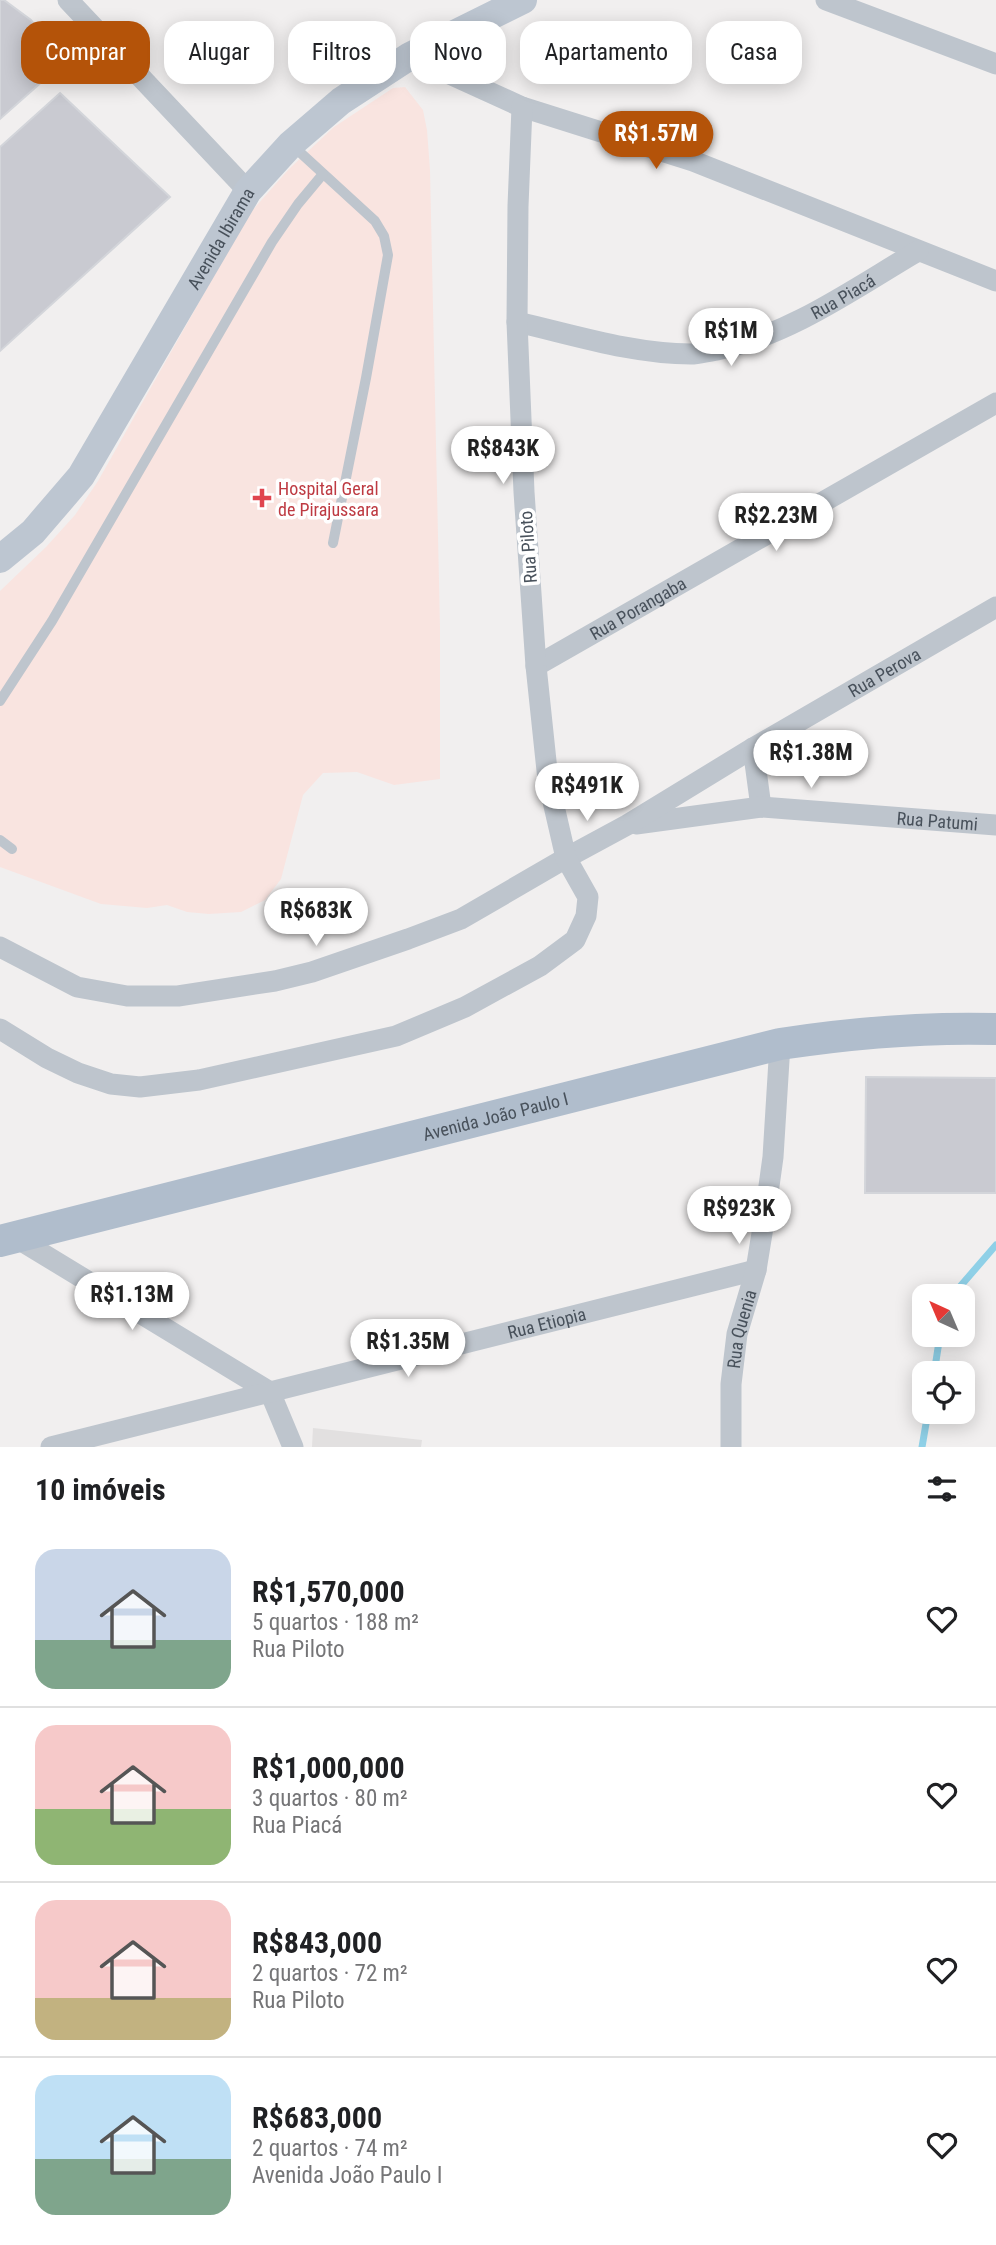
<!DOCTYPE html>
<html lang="pt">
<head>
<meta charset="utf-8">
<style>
	:root { --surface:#fff; --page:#f2f2f2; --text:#202124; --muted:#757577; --line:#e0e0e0; --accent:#b45309 }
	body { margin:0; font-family:"Roboto Condensed",sans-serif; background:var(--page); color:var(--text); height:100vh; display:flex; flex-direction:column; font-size:26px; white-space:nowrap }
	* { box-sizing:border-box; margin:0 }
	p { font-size:23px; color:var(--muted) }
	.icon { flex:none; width:38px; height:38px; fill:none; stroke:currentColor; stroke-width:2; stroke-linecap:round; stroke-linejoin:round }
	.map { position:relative; height:1447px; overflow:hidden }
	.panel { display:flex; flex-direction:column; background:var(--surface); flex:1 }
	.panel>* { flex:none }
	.banner { position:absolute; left:21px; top:21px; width:956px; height:63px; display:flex; gap:14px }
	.needle { width:46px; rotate:316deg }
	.tools { position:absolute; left:912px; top:1284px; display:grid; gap:14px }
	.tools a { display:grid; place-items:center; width:63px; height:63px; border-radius:14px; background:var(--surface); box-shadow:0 4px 18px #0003; font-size:35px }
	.price { position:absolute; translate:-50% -60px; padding:0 16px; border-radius:24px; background:#fff; color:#222; font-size:23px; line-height:46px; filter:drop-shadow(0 2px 4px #0008) }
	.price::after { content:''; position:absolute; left:50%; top:42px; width:21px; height:16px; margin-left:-10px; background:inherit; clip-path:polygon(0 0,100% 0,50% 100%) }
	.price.current { background:var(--accent); color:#fff }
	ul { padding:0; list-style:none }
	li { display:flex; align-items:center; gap:21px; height:175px; padding:0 35px }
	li+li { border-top:2px solid var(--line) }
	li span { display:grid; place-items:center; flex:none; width:196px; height:140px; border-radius:21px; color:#555 }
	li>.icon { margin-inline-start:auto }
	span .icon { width:84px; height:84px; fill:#fffc; stroke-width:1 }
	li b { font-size:30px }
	h2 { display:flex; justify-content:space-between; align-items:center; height:84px; padding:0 35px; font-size:30px }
	.pill { padding:0 24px; border-radius:21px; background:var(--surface); box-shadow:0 4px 18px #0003; font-size:24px; line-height:63px }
	.pill.current { background:var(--accent); color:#fff }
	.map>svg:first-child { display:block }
	.education { fill:#e2e0e0 }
	.medical { fill:#f9e4e0 }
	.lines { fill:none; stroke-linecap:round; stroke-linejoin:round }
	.stream { stroke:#8fd0e7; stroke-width:7 }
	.building { fill:#c9cad1; stroke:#d3d5da; stroke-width:2 }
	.service { stroke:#bec5cd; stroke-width:10 }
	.minor { stroke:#bec5cd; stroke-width:21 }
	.secondary { stroke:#bdc6d1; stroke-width:28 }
	.primary { stroke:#b0bdcc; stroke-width:32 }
	.health-dot { fill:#e0444e; stroke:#fff; stroke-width:2.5 }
	.labels { text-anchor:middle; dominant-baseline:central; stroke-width:7; stroke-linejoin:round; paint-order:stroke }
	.street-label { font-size:18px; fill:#48515b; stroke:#fff }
	.health-label { font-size:18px; fill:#be3a42; stroke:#fff; text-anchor:start }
</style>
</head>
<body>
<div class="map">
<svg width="996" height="1447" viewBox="0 0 996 1447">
	<rect width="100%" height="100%" fill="#f1efef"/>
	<polygon class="education" points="313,1428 422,1440 421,1447 312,1447"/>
	<polygon class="medical" points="405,87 423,110 427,130 430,170 440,627 440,779 394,785 357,772 323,773 303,795 281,879 265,900 241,912 209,914 187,912 167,905 147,908 101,904 0,867 0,591 46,547 75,515 98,481 249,214 289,169 334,127 393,88"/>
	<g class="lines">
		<g class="stream">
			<polyline points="951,1297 996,1245"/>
			<polyline points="934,1374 940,1335"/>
			<polyline points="922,1447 928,1412"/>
		</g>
	</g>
	<g class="building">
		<polygon points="0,0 4,0 31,20 63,63 0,119"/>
		<polygon points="60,93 170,197 0,351 0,147"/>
		<polygon points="866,1077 996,1078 996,1193 865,1193"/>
	</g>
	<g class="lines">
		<g class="service">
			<polyline points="292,145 375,221 384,236 388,255 366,378 333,543"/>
			<polyline points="0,701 52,621 272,242 298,204 323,174"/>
			<polyline points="0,840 12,849"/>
		</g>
		<g class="minor">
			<polyline points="68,0 248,191"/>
			<polyline points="826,0 996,64"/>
			<polyline points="410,56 522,107 693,161 996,281"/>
			<path id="s1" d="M517 322C574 335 633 354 691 354 699 354 708 351 717 350 790 335 855 288 918 251"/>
			<path id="s2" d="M536 666 996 403"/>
			<polyline points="753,748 761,807"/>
			<path id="s3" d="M636 824 761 807 996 825"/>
			<path id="s4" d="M0 947 77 987 127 996H178L275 981 312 972 408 939 461 919 566 858 627 825 753 748 996 607"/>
			<polyline points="0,1029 47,1058 78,1073 111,1084 140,1087 199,1080 396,1036 465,1007 540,966 575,940 586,916 588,897 566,858 548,780 536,666 524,492 517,322 518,206 522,107"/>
			<polyline points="15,1237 270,1392 293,1447"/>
			<path id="s5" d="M51 1447 756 1270"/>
			<path id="s6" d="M731 1447V1384L737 1334 756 1270 765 1215 773 1157 780 1044"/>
		</g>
		<path class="secondary" id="s7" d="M0 559 33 532 81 476 248 191 291 144 341 101 410 56 523 0"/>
		<path class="primary" id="s8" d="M0 1241 780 1044C852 1033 924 1027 996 1029"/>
	</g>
	<path class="health-dot" d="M258.5 487.5h7v7h7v7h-7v7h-7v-7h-7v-7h7z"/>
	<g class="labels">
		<g class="street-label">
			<text stroke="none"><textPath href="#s7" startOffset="392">Avenida Ibirama</textPath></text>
			<text stroke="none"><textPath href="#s1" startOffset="341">Rua Piacá</textPath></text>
			<text transform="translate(528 547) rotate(-94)">Rua Piloto</text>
			<text stroke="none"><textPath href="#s2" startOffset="117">Rua Porangaba</textPath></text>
			<text stroke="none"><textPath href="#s4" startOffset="973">Rua Perova</textPath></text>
			<text stroke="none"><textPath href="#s3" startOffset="303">Rua Patumi</textPath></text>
			<text stroke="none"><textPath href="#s8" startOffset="511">Avenida João Paulo I</textPath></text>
			<text stroke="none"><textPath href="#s5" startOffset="511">Rua Etiopia</textPath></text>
			<text stroke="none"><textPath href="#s6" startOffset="119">Rua Quenia</textPath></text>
		</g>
		<g class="health-label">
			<text x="278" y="488">Hospital Geral<tspan x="278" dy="21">de Pirajussara</tspan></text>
		</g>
	</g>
</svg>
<div class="tools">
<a><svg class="needle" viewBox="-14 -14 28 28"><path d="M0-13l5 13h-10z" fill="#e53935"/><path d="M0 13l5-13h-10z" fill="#757577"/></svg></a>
<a><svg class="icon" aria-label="locate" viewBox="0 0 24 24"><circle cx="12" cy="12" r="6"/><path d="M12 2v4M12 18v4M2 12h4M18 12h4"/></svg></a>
</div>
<b class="price current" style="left:656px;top:171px">R$1.57M</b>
<b class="price" style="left:731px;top:368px">R$1M</b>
<b class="price" style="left:503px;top:486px">R$843K</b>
<b class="price" style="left:776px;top:553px">R$2.23M</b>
<b class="price" style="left:811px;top:790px">R$1.38M</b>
<b class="price" style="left:587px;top:823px">R$491K</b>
<b class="price" style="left:316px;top:948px">R$683K</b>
<b class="price" style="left:739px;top:1246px">R$923K</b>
<b class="price" style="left:132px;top:1332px">R$1.13M</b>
<b class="price" style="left:408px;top:1379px">R$1.35M</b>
<div class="banner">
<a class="pill current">Comprar</a>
<a class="pill">Alugar</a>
<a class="pill">Filtros</a>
<a class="pill">Novo</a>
<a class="pill">Apartamento</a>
<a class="pill">Casa</a>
</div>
</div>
<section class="panel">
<h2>10 imóveis<svg class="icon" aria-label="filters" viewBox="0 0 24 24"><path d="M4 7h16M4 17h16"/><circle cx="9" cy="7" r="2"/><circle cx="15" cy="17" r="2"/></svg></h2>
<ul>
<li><span style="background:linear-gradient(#c9d6e8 65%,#7fa58c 0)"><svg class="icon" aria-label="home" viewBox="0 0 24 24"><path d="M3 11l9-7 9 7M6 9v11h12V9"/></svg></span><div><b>R$1,570,000</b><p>5 quartos · 188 m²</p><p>Rua Piloto</p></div><svg class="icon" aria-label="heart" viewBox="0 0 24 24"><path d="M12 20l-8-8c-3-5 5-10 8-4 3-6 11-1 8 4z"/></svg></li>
<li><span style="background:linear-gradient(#f6c9c9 60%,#8fb573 0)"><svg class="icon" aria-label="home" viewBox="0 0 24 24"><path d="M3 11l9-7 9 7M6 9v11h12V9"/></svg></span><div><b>R$1,000,000</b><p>3 quartos · 80 m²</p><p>Rua Piacá</p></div><svg class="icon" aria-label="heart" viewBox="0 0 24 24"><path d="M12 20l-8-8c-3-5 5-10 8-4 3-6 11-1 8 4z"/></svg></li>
<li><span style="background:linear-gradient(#f6c9c9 70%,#c2b280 0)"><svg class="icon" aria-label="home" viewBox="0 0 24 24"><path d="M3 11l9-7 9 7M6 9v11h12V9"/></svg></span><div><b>R$843,000</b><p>2 quartos · 72 m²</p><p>Rua Piloto</p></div><svg class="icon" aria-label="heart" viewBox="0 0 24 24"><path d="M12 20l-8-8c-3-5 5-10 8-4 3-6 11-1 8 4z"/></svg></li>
<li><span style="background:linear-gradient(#bfe0f5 60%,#7fa58c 0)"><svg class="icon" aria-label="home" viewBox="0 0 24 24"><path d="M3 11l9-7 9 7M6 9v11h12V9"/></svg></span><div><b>R$683,000</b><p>2 quartos · 74 m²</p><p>Avenida João Paulo I</p></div><svg class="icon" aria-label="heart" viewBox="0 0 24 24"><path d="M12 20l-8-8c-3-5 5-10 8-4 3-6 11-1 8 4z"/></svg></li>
</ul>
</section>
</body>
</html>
